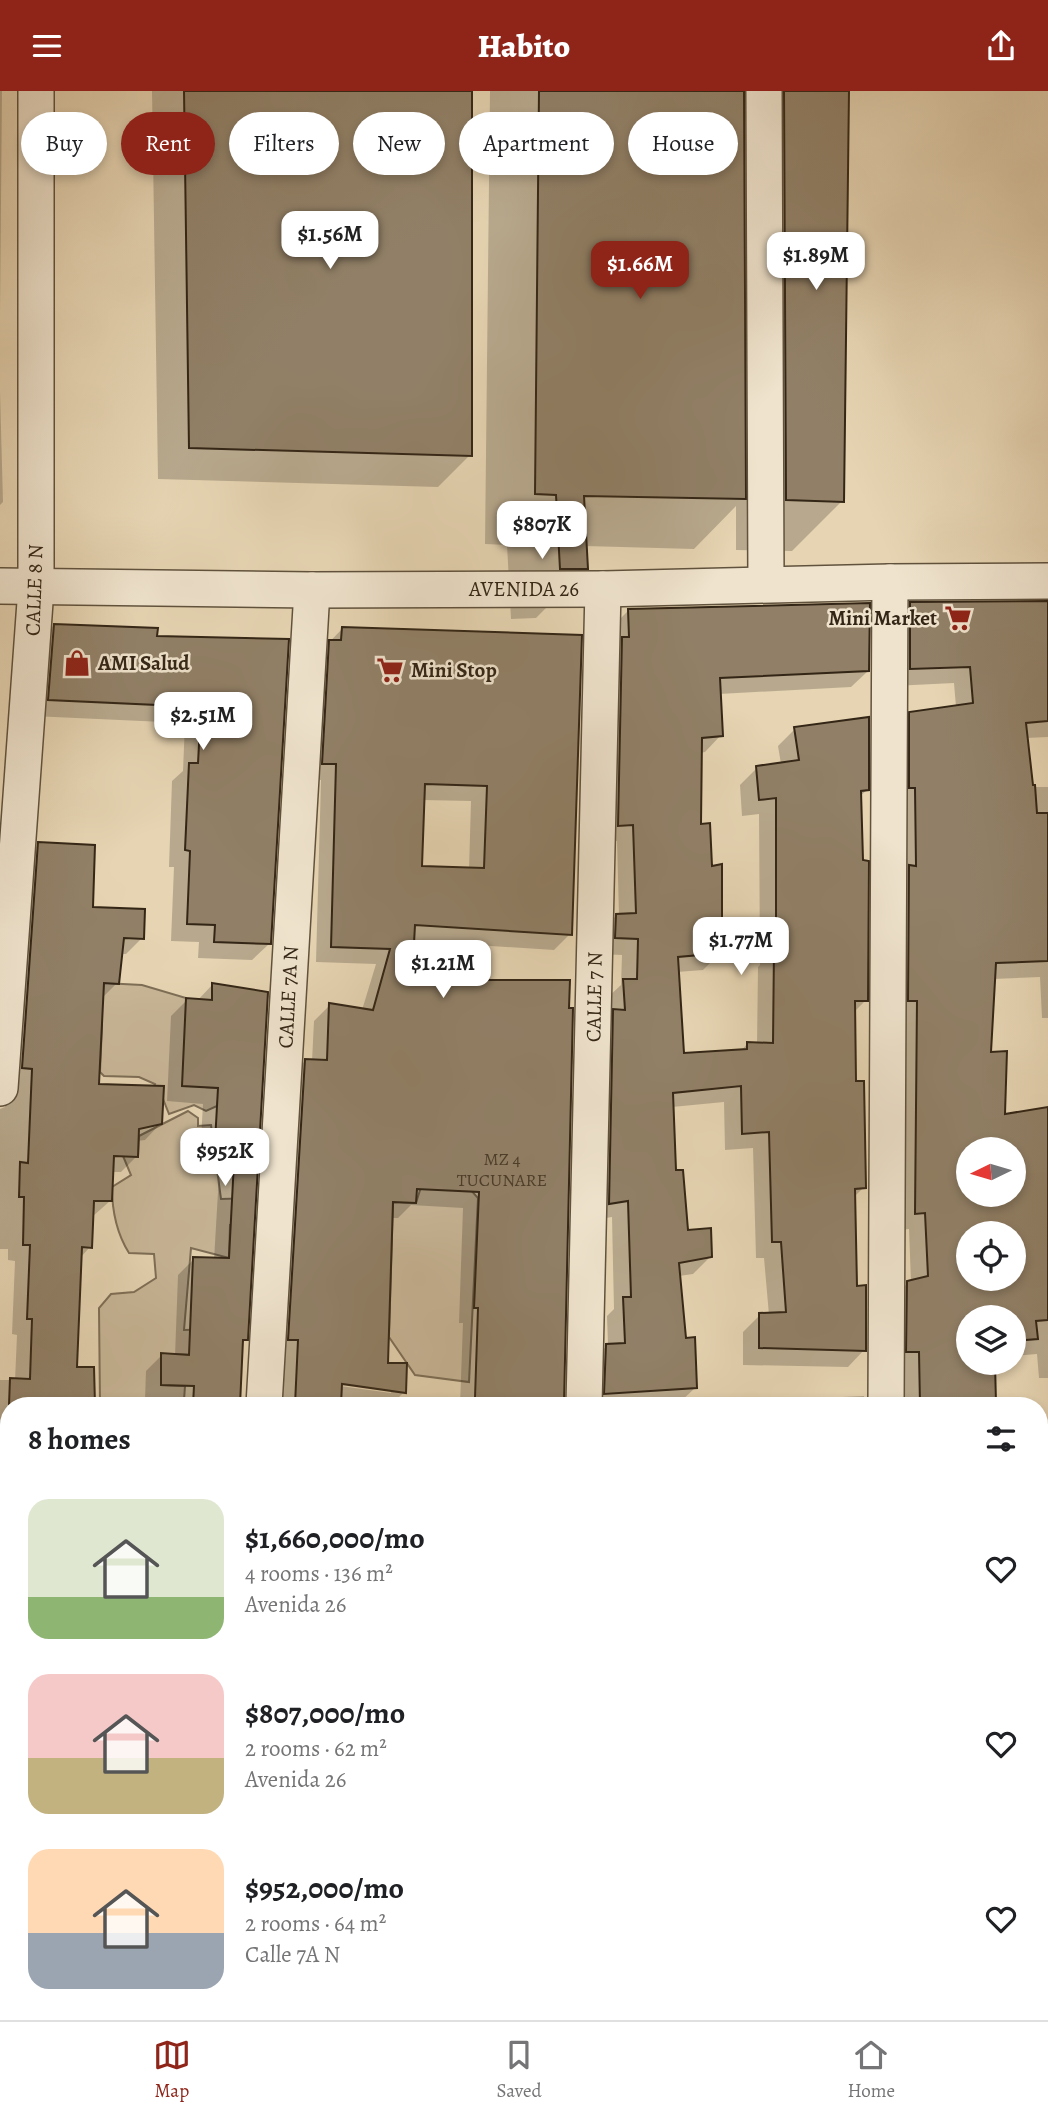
<!DOCTYPE html>
<html lang="en">
<head>
<meta charset="utf-8">
<style>
	:root { --surface:#fff; --page:#f2f2f2; --text:#202124; --muted:#757577; --line:#e0e0e0; --accent:#8f2418 }
	body { margin:0; font-family:Alegreya,serif; background:var(--page); color:var(--text); height:100vh; display:flex; flex-direction:column; font-size:26px; white-space:nowrap }
	* { box-sizing:border-box; margin:0 }
	p { font-size:23px; color:var(--muted) }
	.icon { flex:none; width:38px; height:38px; fill:none; stroke:currentColor; stroke-width:2; stroke-linecap:round; stroke-linejoin:round }
	.map { position:relative; flex:1; overflow:hidden }
	.details { position:absolute; left:0px; top:1306px; width:1048px; height:625px; display:flex; flex-direction:column; background:var(--surface); border-radius:28px 28px 0 0; box-shadow:0 4px 10px #0003 }
	.details>* { flex:none }
	.top-card { position:absolute; left:21px; top:21px; width:1006px; height:63px; display:flex; gap:14px }
	.needle { width:46px; rotate:265deg }
	.tools { position:absolute; left:956px; top:1046px; display:grid; gap:14px }
	.tools a { display:grid; place-items:center; width:70px; height:70px; border-radius:50%; background:var(--surface); box-shadow:0 4px 10px #0003; font-size:35px }
	.price { position:absolute; translate:-50% -60px; padding:0 16px; border-radius:14px; background:#fff; color:#222; font-size:23px; line-height:46px; filter:drop-shadow(0 2px 4px #0008) }
	.price::after { content:''; position:absolute; left:50%; top:42px; width:21px; height:16px; margin-left:-10px; background:inherit; clip-path:polygon(0 0,100% 0,50% 100%) }
	.price.selected { background:var(--accent); color:#fff }
	ul { padding:0; list-style:none }
	li { display:flex; align-items:center; gap:21px; height:175px; padding:0 28px }
	li span { display:grid; place-items:center; flex:none; width:196px; height:140px; border-radius:21px; color:#555 }
	li>.icon { margin-inline-start:auto }
	span .icon { width:84px; height:84px; fill:#fffc; stroke-width:1 }
	li b { font-size:30px }
	h2 { display:flex; justify-content:space-between; align-items:center; height:84px; padding:0 28px; font-size:30px }
	.pill { padding:0 24px; border-radius:32px; background:var(--surface); box-shadow:0 4px 10px #0003; font-size:24px; line-height:63px }
	.pill.selected { background:var(--accent); color:#fff }
	header { display:flex; justify-content:space-between; align-items:center; height:91px; padding:0 28px; background:var(--accent); color:#fff; font-size:32px; font-weight:800 }
	.dock { display:flex; justify-content:space-around; align-items:center; height:98px; border-top:2px solid var(--line); background:var(--surface); font-size:19px; color:var(--muted) }
	.dock a { display:grid; justify-items:center; gap:4px }
	.dock .selected { color:var(--accent) }
	.map>svg:first-child { display:block }
	.green { fill:#c8b697; stroke:#7e6e56; stroke-width:2 }
	.shadow { fill:#0003; fill-rule:evenodd }
	.building { fill:#918067; stroke:#342616; stroke-width:2; fill-rule:evenodd }
	.lines { fill:none; stroke-linecap:round; stroke-linejoin:round }
	.minor-casing { stroke:#60523d; stroke-width:38 }
	.major-casing { stroke:#342616; stroke-width:42 }
	.minor { stroke:#efe3cd; stroke-width:35 }
	.major { stroke:#e6d4b2; stroke-width:38 }
	.labels { text-anchor:middle; dominant-baseline:central; stroke-width:5; stroke-linejoin:round; paint-order:stroke }
	.number-label { font-size:18px; fill:#4b3c2a }
	.street-label { font-size:21px; fill:#342616; stroke:#efe3cd }
	.poi-label { font-size:21px; font-weight:bold; fill:#342616; stroke:#efe3cd; text-anchor:start }
</style>
</head>
<body>
<header><svg class="icon" aria-label="menu" viewBox="0 0 24 24"><path d="M4 6h16M4 12h16M4 18h16"/></svg>Habito<svg class="icon" aria-label="share" viewBox="0 0 24 24"><path d="M12 15V3M7 8l5-5 5 5M5 13v7h14v-7"/></svg></header>
<div class="map">
<svg width="1048" height="1929" viewBox="0 0 1048 1929">
	<rect width="100%" height="100%" fill="#e6d4b2"/>
	<filter id="stains"><feTurbulence type="fractalNoise" baseFrequency=".00286" numOctaves="4"/><feColorMatrix values="0 0 0 0 .2 0 0 0 0 .09 0 0 0 0 .02 0 0 0 .5 -.17"/></filter>
	<radialGradient id="worn" r=".72"><stop offset=".6" stop-color="#630" stop-opacity="0"/><stop offset="1" stop-color="#630" stop-opacity=".3"/></radialGradient>
	<g class="green">
		<polygon points="65,890 142,894 186,907 205,996 220,997 217,1015 206,1020 194,1014 169,1023 163,1008 149,1008 155,993 139,986 104,985 100,981 102,934 63,931"/>
		<path d="M188 1020 198 1027V1035L211 1034 221 1108 255 1107 254 1135 230 1134 229 1167 191 1157 184 1239 218 1238 212 1264 162 1263 161 1294 185 1295 184 1309 134 1314H100L99 1217 111 1203 134 1201 156 1187 154 1163 129 1162C117 1143 112 1119 112 1096L131 1084 123 1065H138L139 1045Z"/>
		<polygon points="425,1083 462,1089 478,1107 469,1291 415,1284 389,1246 393,1111 416,1112"/>
		<polygon points="226,1922 287,1922 291,1929 214,1929"/>
	</g>
	<g class="shadow">
		<polygon points="0,0 2,0 0,223"/>
		<polygon points="152,0 470,0 470,364 438,396 158,388"/>
		<polygon points="490,0 847,0 842,410 792,460 736,459 736,415 694,458 585,455 586,477 536,527 511,528 507,454 485,453"/>
		<polygon points="0,300 3,411 0,414"/>
		<path d="M1048 512V646L1026 647 1031 696H1048V927H1042L1040 886 993 888 990 963 1003 1025 1048 1018V1287H1039L1037 1263 1013 1265V1227H968V1272H993L995 1314H896L890 1209 908 1192 911 1191 909 1138 899 1139 893 639 910 622 956 616 954 592 893 595 894 530 911 513ZM968 1059H1013V1104H968ZM968 1143H1013V1188H968Z"/>
		<polygon points="629,519 868,580 851,596 719,603 721,644 705,661 700,662 699,734 710,777 720,862 703,879 677,881 682,964 741,960 747,953 757,953 758,876 760,874 759,723 742,725 740,694 757,677 781,673 778,655 795,638 867,699 859,706 866,909 853,922 855,992 864,1096 853,1107 855,1196 864,1259 848,1276 743,1274 743,1241 760,1224 769,1224 764,1167 756,1167 753,1057 725,1059 724,1011 672,1016 674,1081 686,1141 710,1166 693,1183 679,1185 684,1249 695,1297 678,1313 674,1314 587,1314 589,1271 608,1254 607,1225 614,1218 612,1126 593,1129 607,907 621,894 622,864 599,863 599,842 616,825 619,825 617,750 601,751 612,536"/>
		<polygon points="54,534 156,547 287,550 269,853 252,869 198,867 199,851 171,850 174,776 169,776 172,690 183,680 185,632 32,625 37,551"/>
		<path d="M342 538 580 546 570 843 554 859 412 850 410 891 571 918 562 1314H460L463 1232H459L463 1117 411 1114 398 1127H391L386 1274 404 1301 391 1314 339 1310V1314H280L289 986 305 970H312L314 930 330 914 362 919 376 873 316 871 321 689 307 688 314 567ZM422 709 471 710 469 779 420 777ZM333 1291 391 1298V1302L333 1294Z"/>
		<polygon points="39,753 91,818 142,847 126,863 120,863 117,892 102,907 98,995 161,1032 145,1049 137,1050 137,1065 121,1081 111,1081 110,1110 92,1126 90,1156 80,1167 76,1278 92,1278 91,1314 9,1314 9,1571 0,1570 0,1289 15,1289 17,1244 12,1243 15,1170 8,1169 8,1158 0,1158 0,1018 5,1016 23,769"/>
		<polygon points="213,893 266,903 246,1248 241,1253 239,1307 243,1307 244,1314 151,1314 152,1309 145,1309 146,1280 162,1264 175,1265 178,1184 194,1168 214,1169 220,1067 200,1066 203,1013 167,1010 171,925 187,909 197,910"/>
		<polygon points="864,1305 865,1314 735,1314 738,1311"/>
		<polygon points="1048,1451 1048,1511 1040,1516 1040,1456"/>
		<rect x="0" y="1639" width="9" height="95"/>
		<polygon points="1040,1807 1048,1818 1048,1895 1040,1901"/>
		<polygon points="9,1882 9,1922 28,1922 18,1929 0,1929 0,1890"/>
		<polygon points="853,1922 1009,1922 997,1929 844,1929"/>
	</g>
	<g class="building">
		<polygon points="184,0 472,0 472,365 189,357"/>
		<polygon points="539,0 744,0 746,408 584,405 588,478 560,478 556,404 535,403"/>
		<polygon points="784,0 849,0 844,411 786,409"/>
		<path d="M1048 510V630L1026 632 1033 694H1035L1037 722H1048V870L996 872 991 961 1007 960 1005 1023 1048 1016V1229L1036 1230 1038 1248 1013 1250V1227H968V1272H995L996 1312 920 1314 919 1261H906L907 1190 928 1185 925 1122 915 1123 917 910H908L909 774 916 775 915 697H909V621L973 612 970 576 910 578V511ZM968 1059H1013V1104H968ZM968 1143H1013V1188H968Z"/>
		<polygon points="870,512 869,580 720,587 723,645 702,647 701,733 710,732 712,775 722,773 722,862 678,866 684,962 747,958 747,951 773,952 774,858 776,858 776,707 759,709 756,675 799,669 794,636 869,626 869,699 861,700 863,769 869,770 868,910 855,910 856,990 864,990 866,1097 855,1098 857,1195 866,1194 866,1260 759,1257 759,1222 786,1221 781,1151 772,1151 769,1041 742,1043 741,995 673,1002 676,1079 683,1079 688,1139 711,1137 712,1166 679,1172 686,1247 695,1246 697,1297 604,1303 606,1253 625,1252 623,1206 631,1206 628,1110 609,1113 613,918 625,919 623,888 637,888 638,848 615,847 616,823 636,822 633,734 618,735 622,546 629,546 628,518"/>
		<polygon points="54,533 158,537 157,545 289,548 271,853 214,851 215,834 187,833 190,760 185,759 189,672 198,672 201,616 48,609"/>
		<path d="M342 536 582 544 572 844 415 834 412 889H570L569 917H573L564 1312 503 1314V1308L475 1307 478 1217H474L479 1101 417 1098 416 1112 393 1111 388 1272H407L406 1302 342 1293 341 1314H295L298 1249H288L305 968 327 969 329 912 373 919 390 858 331 856 336 673H322L329 549H341ZM425 693 487 695 484 777 422 775Z"/>
		<polygon points="38,751 95,754 93,816 145,818 144,848 124,847 119,893 104,892 99,993 164,995 162,1033 139,1038 138,1066 114,1065 112,1110 94,1110 92,1157 82,1156 77,1276 94,1276 95,1314 9,1314 10,1287 30,1288 32,1228 27,1228 30,1154 23,1154 24,1106 19,1106 20,1071 28,1072 32,978 22,977"/>
		<polygon points="212,892 268,901 248,1249 243,1249 240,1314 193,1314 194,1295 161,1294 161,1262 189,1264 193,1166 229,1167 235,1051 215,1051 218,997 182,995 186,907 212,909"/>
	</g>
	<g class="lines">
		<defs>
			<g id="minor">
				<polyline points="764,0 766,493"/>
				<polyline points="0,495 312,499 603,498 890,491 1048,490"/>
				<polyline points="0,997 36,497 36,0"/>
				<polyline points="264,1314 312,499"/>
				<polyline points="584,1314 603,498"/>
				<polyline points="886,1314 890,491"/>
				<polyline points="0,1729 9,1730"/>
				<polyline points="1040,1742 1048,1736"/>
				<polyline points="0,1799 9,1788"/>
				<polyline points="697,1922 708,1929"/>
				<polyline points="670,1929 674,1922"/>
				<polyline points="774,1929 784,1922"/>
			</g>
			<g id="major">
				<polyline points="1040,1559 1048,1553"/>
				<polyline points="551,1929 560,1922"/>
			</g>
		</defs>
		<use href="#minor" class="minor-casing"/>
		<use href="#major" class="major-casing"/>
		<use href="#minor" class="minor"/>
		<use href="#major" class="major"/>
	</g>
	<defs>
		<symbol id="supermarket-bare" viewBox="-9 -9 18 18"><path d="M-6-5.5h2.5l.6 2H6L4.5 2H-2.5L-4.4-4H-6ZM-1.5 3.2a1.3 1.3 0 1 0 .1 0ZM3 3.2a1.3 1.3 0 1 0 .1 0Z" fill="#8f2418" stroke="#efe3cd" stroke-width="2.5" paint-order="stroke"/></symbol>
		<symbol id="shop-bare" viewBox="-9 -9 18 18"><path d="M-5-2.5h2.3a2.7 3.5 0 0 1 5.4 0H5L5.5 6h-11ZM-1.5-2.5h3a1.5 2.3 0 0 0-3 0Z" fill="#8f2418" stroke="#efe3cd" stroke-width="2.5" paint-order="stroke"/></symbol>
	</defs>
	<g fill-rule="evenodd">
		<use href="#supermarket-bare" x="939" y="508" width="38" height="38"/>
		<use href="#shop-bare" x="58" y="553" width="38" height="38"/>
		<use href="#supermarket-bare" x="371" y="560" width="38" height="38"/>
	</g>
	<g class="labels">
		<g class="number-label">
			<text x="502" y="1068">MZ 4<tspan x="502" dy="21">TUCUNARE</tspan></text>
		</g>
		<g class="street-label">
			<text x="524" y="498">AVENIDA 26</text>
			<text transform="translate(34 499) rotate(-88)">CALLE 8 N</text>
			<text transform="translate(288 906) rotate(-87)">CALLE 7A N</text>
			<text transform="translate(594 906) rotate(-89)">CALLE 7 N</text>
		</g>
		<g class="poi-label">
			<text x="937" y="527" text-anchor="end">Mini Market</text>
			<text x="98" y="572">AMI Salud</text>
			<text x="411" y="579">Mini Stop</text>
		</g>
	</g>
	<rect width="100%" height="100%" filter="url(#stains)"/>
	<rect width="100%" height="100%" fill="url(#worn)"/>
</svg>
<div class="tools">
<a><svg class="needle" viewBox="-14 -14 28 28"><path d="M0-13l5 13h-10z" fill="#e53935"/><path d="M0 13l5-13h-10z" fill="#757577"/></svg></a>
<a><svg class="icon" aria-label="locate" viewBox="0 0 24 24"><circle cx="12" cy="12" r="6"/><path d="M12 2v4M12 18v4M2 12h4M18 12h4"/></svg></a>
<a><svg class="icon" aria-label="layers" viewBox="0 0 24 24"><path d="M12 4l9 5-9 5-9-5zM3 14l9 5 9-5"/></svg></a>
</div>
<b class="price" style="left:330px;top:180px">$1.56M</b>
<b class="price" style="left:816px;top:201px">$1.89M</b>
<b class="price selected" style="left:640px;top:210px">$1.66M</b>
<b class="price" style="left:542px;top:470px">$807K</b>
<b class="price" style="left:203px;top:661px">$2.51M</b>
<b class="price" style="left:741px;top:886px">$1.77M</b>
<b class="price" style="left:443px;top:909px">$1.21M</b>
<b class="price" style="left:225px;top:1097px">$952K</b>
<div class="top-card">
<a class="pill">Buy</a>
<a class="pill selected">Rent</a>
<a class="pill">Filters</a>
<a class="pill">New</a>
<a class="pill">Apartment</a>
<a class="pill">House</a>
</div>
<section class="details">
<h2>8 homes<svg class="icon" aria-label="filters" viewBox="0 0 24 24"><path d="M4 7h16M4 17h16"/><circle cx="9" cy="7" r="2"/><circle cx="15" cy="17" r="2"/></svg></h2>
<ul>
<li><span style="background:linear-gradient(#dfe7d0 70%,#8fb573 0)"><svg class="icon" aria-label="home" viewBox="0 0 24 24"><path d="M3 11l9-7 9 7M6 9v11h12V9"/></svg></span><div><b>$1,660,000/mo</b><p>4 rooms · 136 m²</p><p>Avenida 26</p></div><svg class="icon" aria-label="heart" viewBox="0 0 24 24"><path d="M12 20l-8-8c-3-5 5-10 8-4 3-6 11-1 8 4z"/></svg></li>
<li><span style="background:linear-gradient(#f6c9c9 60%,#c2b280 0)"><svg class="icon" aria-label="home" viewBox="0 0 24 24"><path d="M3 11l9-7 9 7M6 9v11h12V9"/></svg></span><div><b>$807,000/mo</b><p>2 rooms · 62 m²</p><p>Avenida 26</p></div><svg class="icon" aria-label="heart" viewBox="0 0 24 24"><path d="M12 20l-8-8c-3-5 5-10 8-4 3-6 11-1 8 4z"/></svg></li>
<li><span style="background:linear-gradient(#ffd9b3 60%,#9aa5b1 0)"><svg class="icon" aria-label="home" viewBox="0 0 24 24"><path d="M3 11l9-7 9 7M6 9v11h12V9"/></svg></span><div><b>$952,000/mo</b><p>2 rooms · 64 m²</p><p>Calle 7A N</p></div><svg class="icon" aria-label="heart" viewBox="0 0 24 24"><path d="M12 20l-8-8c-3-5 5-10 8-4 3-6 11-1 8 4z"/></svg></li>
</ul>
</section>
</div>
<nav class="dock">
<a class="selected"><svg class="icon" aria-label="map" viewBox="0 0 24 24"><path d="M3 6l6-2 6 2 6-2v14l-6 2-6-2-6 2zM9 4v14M15 6v14"/></svg>Map</a>
<a><svg class="icon" aria-label="saved" viewBox="0 0 24 24"><path d="M7 4h10v16l-5-4-5 4z"/></svg>Saved</a>
<a><svg class="icon" aria-label="home" viewBox="0 0 24 24"><path d="M3 11l9-7 9 7M6 9v11h12V9"/></svg>Home</a>
</nav>
</body>
</html>
